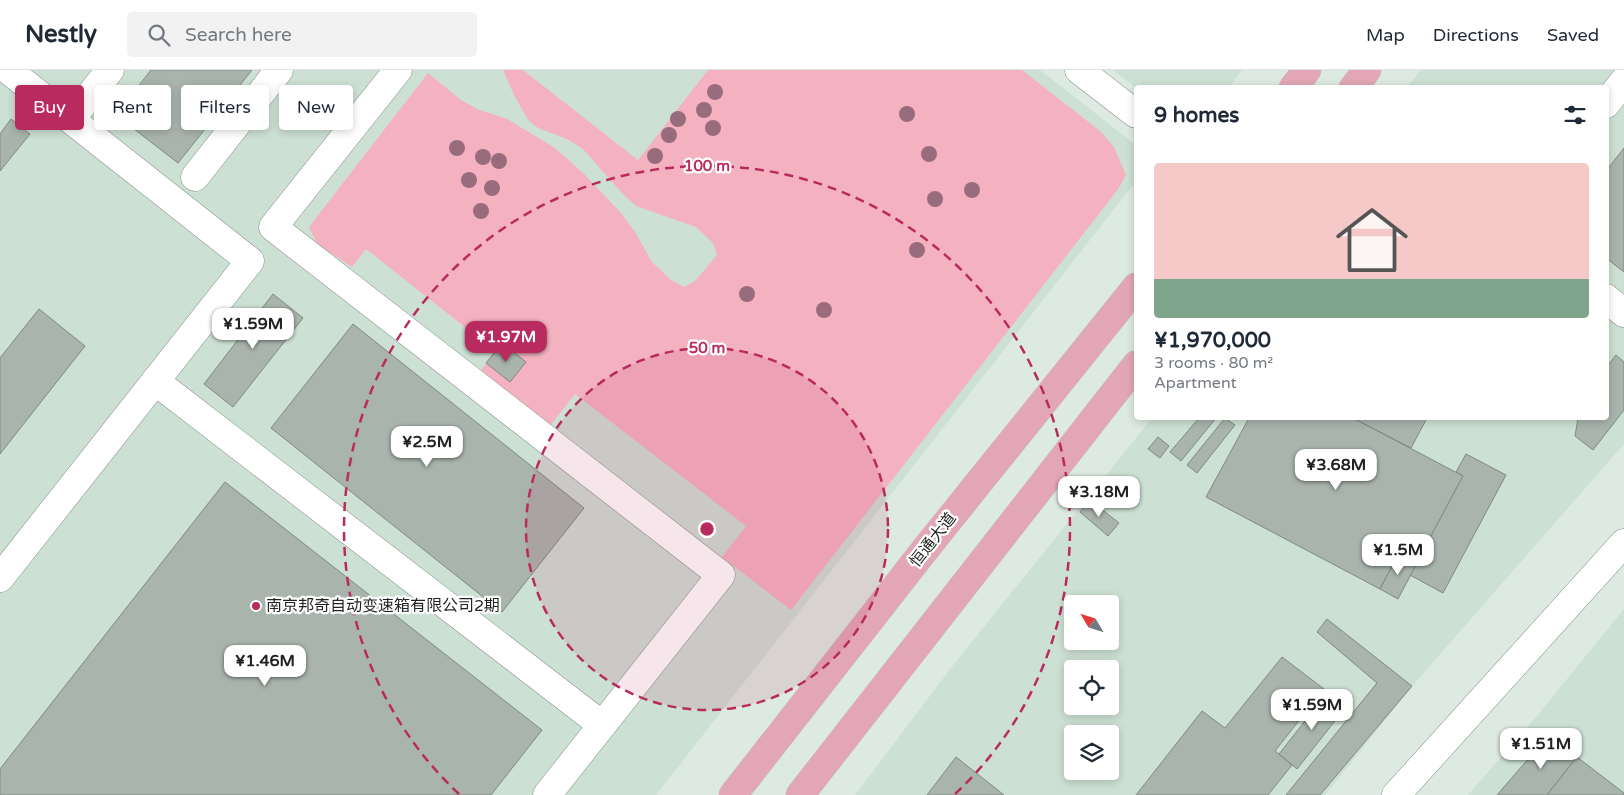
<!DOCTYPE html>
<html lang="en">
<head>
<meta charset="utf-8">
<style>
	:root { --surface:#fff; --page:#f2f2f3; --text:#1f2937; --muted:#747a83; --line:#e0e1e3; --accent:#b92b5e }
	body { margin:0; font-family:"Varela Round","Noto Sans SC",sans-serif; background:var(--page); color:var(--text); height:100vh; display:flex; flex-direction:column; font-size:19px; white-space:nowrap }
	* { box-sizing:border-box; margin:0 }
	p { font-size:16px; color:var(--muted) }
	.icon { flex:none; width:28px; height:28px; fill:none; stroke:currentColor; stroke-width:2; stroke-linecap:round; stroke-linejoin:round }
	.map { position:relative; flex:1; overflow:hidden }
	.panel { position:absolute; left:1134px; top:15px; width:475px; height:335px; display:flex; flex-direction:column; background:var(--surface); border-radius:5px; box-shadow:0 2px 8px #0003 }
	.panel>* { flex:none }
	.banner { position:absolute; left:15px; top:15px; width:475px; height:45px; display:flex; gap:10px }
	.needle { width:32px; rotate:308deg }
	.controls { position:absolute; left:1064px; top:525px; display:grid; gap:10px }
	.controls a { display:grid; place-items:center; width:55px; height:55px; border-radius:5px; background:var(--surface); box-shadow:0 2px 8px #0003; font-size:25px }
	.price { position:absolute; translate:-50% -42px; padding:0 11px; border-radius:10px; background:#fff; color:#222; font-size:16px; line-height:32px; filter:drop-shadow(0 1px 2px #0008) }
	.price::after { content:''; position:absolute; left:50%; top:30px; width:15px; height:11px; margin-left:-8px; background:inherit; clip-path:polygon(0 0,100% 0,50% 100%) }
	.price.on { background:var(--accent); color:#fff }
	ul { padding:0; list-style:none }
	li { display:grid; align-content:center; gap:10px; height:265px; padding:0 20px }
	li span { display:grid; place-items:center; height:155px; border-radius:5px; color:#555 }
	li>.icon { margin-inline-start:auto }
	span .icon { width:90px; height:90px; fill:#fffc; stroke-width:1 }
	li b { font-size:21px }
	h2 { display:flex; justify-content:space-between; align-items:center; height:60px; padding:0 20px; font-size:21px }
	.tag { padding:0 18px; border-radius:5px; background:var(--surface); box-shadow:0 2px 8px #0003; font-size:18px; line-height:45px }
	.tag.on { background:var(--accent); color:#fff }
	header { display:flex; align-items:center; gap:30px; box-sizing:border-box; height:70px; padding:0 25px; background:var(--surface); border-bottom:1px solid var(--line) }
	header strong { font-size:24px }
	nav { display:flex; gap:28px; margin-inline-start:auto; font-size:18px }
	.search { width:350px; height:45px; background:var(--page); display:flex; align-items:center; gap:12px; box-sizing:border-box; padding:0 18px; border-radius:5px; color:var(--muted); font-size:19px }
	.map>svg:first-child { display:block }
	.built { fill:#cde0d4; fill-rule:evenodd }
	.green { fill:#f4b2c1 }
	.building { fill:#a9b4ad; stroke:#7e8982 }
	.lines { fill:none; stroke-linecap:round; stroke-linejoin:round }
	.minor-casing { stroke:#86918a; stroke-width:29 }
	.major-casing { stroke:#c5c6c5; stroke-width:29 }
	.minor { stroke:#fff; stroke-width:28 }
	.major { stroke:#e3a6b6; stroke-width:28 }
	.tree { fill:#996c7d }
	.ring { fill:none; stroke:#b92b5e; stroke-width:2.5; stroke-dasharray:9 6 }
	.poi-dot { fill:#b92b5e; stroke:#fff; stroke-width:2 }
	.labels { text-anchor:middle; dominant-baseline:central; stroke-width:4.5; stroke-linejoin:round; paint-order:stroke }
	.street-label { font-size:16px; fill:#1f2321; stroke:#fff }
	.poi-label { font-size:16px; fill:#1f2321; stroke:#fff; text-anchor:start }
	.centre { fill:#b92b5e; stroke:#fff; stroke-width:2.5 }
	.ring-label { font-size:15px; text-anchor:middle; font-weight:bold; fill:#b92b5e; stroke:#fff; stroke-width:4.5; stroke-linejoin:round; paint-order:stroke }
</style>
</head>
<body>
<header>
<strong>Nestly</strong>
<div class="search"><svg class="icon" aria-label="search" viewBox="0 0 24 24"><circle cx="10" cy="10" r="6"/><path d="M15 15l6 6"/></svg>Search here</div>
<nav><a>Map</a><a>Directions</a><a>Saved</a></nav>
</header>
<div class="map">
<svg width="1624" height="725" viewBox="0 0 1624 725">
	<rect width="100%" height="100%" fill="#ddeae2"/>
	<g class="built">
		<polygon points="0,0 1040,0 1136,75 1136,111 656,725 0,725"/>
		<polygon points="1113,0 1242,0 1229,17 1136,18"/>
		<path d="M1421 0H1624V374L1415 613 1325 725H855L954 594 1152 348H1606V18L1407 17ZM1072 534H1110V571H1072ZM1072 599H1110V636H1072ZM1072 664H1110V701H1072Z"/>
		<polygon points="1624,539 1624,725 1468,725 1536,647"/>
	</g>
	<polygon class="green" points="503,0 523,0 638,90 708,0 1022,0 1100,61 1114,77 1126,105 1119,118 791,540 722,487 746,456 575,324 550,356 480,302 495,281 366,179 352,197 317,174 309,157 428,3 461,30 477,39 507,49 555,78 583,103 621,143 635,162 652,192 671,210 684,217 695,211 717,185 713,173 696,157 636,136 622,123 583,79 567,69 538,58 528,50 514,25"/>
	<g class="building">
		<polygon points="151,0 252,0 178,93 116,45"/>
		<polygon points="11,49 30,64 0,101 0,64"/>
		<polygon points="1624,78 1624,202 1606,188 1606,101"/>
		<polygon points="273,224 303,248 233,337 204,314"/>
		<polygon points="39,239 85,276 0,384 0,288"/>
		<polygon points="353,254 584,438 502,542 271,358"/>
		<polygon points="502,273 526,292 510,312 486,293"/>
		<polygon points="1616,285 1624,292 1624,340 1593,380 1575,366 1578,348 1606,348 1606,298"/>
		<polygon points="1199,348 1216,348 1181,391 1170,382"/>
		<polygon points="1225,348 1235,355 1197,403 1187,395"/>
		<polygon points="1249,348 1353,348 1463,406 1417,493 1399,483 1380,519 1206,427"/>
		<polygon points="1353,348 1427,348 1411,378"/>
		<polygon points="1158,367 1169,376 1160,388 1148,379"/>
		<polygon points="1466,384 1506,405 1443,523 1410,505 1463,406 1456,402"/>
		<polygon points="225,412 542,660 491,725 0,725 0,699"/>
		<polygon points="1090,430 1119,453 1108,466 1080,442"/>
		<polygon points="1399,483 1417,493 1398,529 1380,519"/>
		<polygon points="1327,549 1412,616 1320,725 1286,725 1377,613 1317,562"/>
		<polygon points="1282,587 1324,619 1275,681 1292,695 1268,725 1136,725 1202,641 1225,658"/>
		<polygon points="1327,623 1346,637 1297,699 1279,684"/>
		<polygon points="1549,665 1577,687 1547,725 1497,725"/>
		<polygon points="956,687 1004,725 927,725"/>
		<polygon points="1577,687 1624,723 1624,725 1547,725"/>
	</g>
	<g class="lines">
		<defs>
			<g id="minor">
				<polyline points="398,0 273,157 721,505 547,725"/>
				<polyline points="1079,0 1136,44"/>
				<polyline points="1606,34 1624,11"/>
				<polyline points="71,49 110,0"/>
				<polyline points="195,107 279,0"/>
				<polyline points="1606,228 1624,243"/>
				<polyline points="155,311 602,655"/>
				<polyline points="0,508 250,191 8,0"/>
				<polyline points="1396,725 1624,473"/>
			</g>
			<g id="major">
				<polyline points="1293,18 1307,0"/>
				<polyline points="1353,18 1367,0"/>
				<polyline points="733,725 927,477 1136,217"/>
				<polyline points="800,725 1136,295"/>
			</g>
		</defs>
		<use href="#minor" class="minor-casing"/>
		<use href="#major" class="major-casing"/>
		<use href="#minor" class="minor"/>
		<use href="#major" class="major"/>
	</g>
	<g class="tree">
		<circle cx="715" cy="22" r="8"/>
		<circle cx="704" cy="40" r="8"/>
		<circle cx="907" cy="44" r="8"/>
		<circle cx="678" cy="49" r="8"/>
		<circle cx="713" cy="58" r="8"/>
		<circle cx="669" cy="65" r="8"/>
		<circle cx="457" cy="78" r="8"/>
		<circle cx="929" cy="84" r="8"/>
		<circle cx="655" cy="86" r="8"/>
		<circle cx="483" cy="87" r="8"/>
		<circle cx="499" cy="91" r="8"/>
		<circle cx="469" cy="110" r="8"/>
		<circle cx="492" cy="118" r="8"/>
		<circle cx="972" cy="120" r="8"/>
		<circle cx="935" cy="129" r="8"/>
		<circle cx="481" cy="141" r="8"/>
		<circle cx="917" cy="180" r="8"/>
		<circle cx="747" cy="224" r="8"/>
		<circle cx="824" cy="240" r="8"/>
	</g>
	<circle cx="707" cy="459" r="181" fill="#b92b5e" fill-opacity=".12"/>
	<g class="ring">
		<circle cx="707" cy="459" r="181"/>
		<path d="M459 724A363 363 0 1 1 955 724"/>
	</g>
	<circle class="poi-dot" cx="256" cy="536" r="5"/>
	<g class="labels">
		<g class="street-label">
			<text transform="translate(933 470) rotate(-52)">恒通大道</text>
		</g>
		<g class="poi-label">
			<text x="266" y="536">南京邦奇自动变速箱有限公司2期</text>
		</g>
	</g>
	<circle cx="707" cy="459" r="8" class="centre"/>
	<g class="ring-label">
		<text x="707" y="101">100 m</text>
		<text x="707" y="283">50 m</text>
	</g>
</svg>
<div class="controls">
<a><svg class="needle" viewBox="-14 -14 28 28"><path d="M0-13l5 13h-10z" fill="#e53935"/><path d="M0 13l5-13h-10z" fill="#747a83"/></svg></a>
<a><svg class="icon" aria-label="locate" viewBox="0 0 24 24"><circle cx="12" cy="12" r="6"/><path d="M12 2v4M12 18v4M2 12h4M18 12h4"/></svg></a>
<a><svg class="icon" aria-label="layers" viewBox="0 0 24 24"><path d="M12 4l9 5-9 5-9-5zM3 14l9 5 9-5"/></svg></a>
</div>
<b class="price" style="left:253px;top:280px">¥1.59M</b>
<b class="price on" style="left:506px;top:293px">¥1.97M</b>
<b class="price" style="left:427px;top:398px">¥2.5M</b>
<b class="price" style="left:1336px;top:421px">¥3.68M</b>
<b class="price" style="left:1099px;top:448px">¥3.18M</b>
<b class="price" style="left:1398px;top:506px">¥1.5M</b>
<b class="price" style="left:265px;top:617px">¥1.46M</b>
<b class="price" style="left:1312px;top:661px">¥1.59M</b>
<b class="price" style="left:1541px;top:700px">¥1.51M</b>
<div class="banner">
<a class="tag on">Buy</a>
<a class="tag">Rent</a>
<a class="tag">Filters</a>
<a class="tag">New</a>
</div>
<section class="panel">
<h2>9 homes<svg class="icon" aria-label="filters" viewBox="0 0 24 24"><path d="M4 7h16M4 17h16"/><circle cx="9" cy="7" r="2"/><circle cx="15" cy="17" r="2"/></svg></h2>
<ul>
<li><span style="background:linear-gradient(#f6c9c9 75%,#7fa58c 0)"><svg class="icon" aria-label="home" viewBox="0 0 24 24"><path d="M3 11l9-7 9 7M6 9v11h12V9"/></svg></span><div><b>¥1,970,000</b><p>3 rooms · 80 m²</p><p>Apartment</p></div></li>
</ul>
</section>
</div>
</body>
</html>
